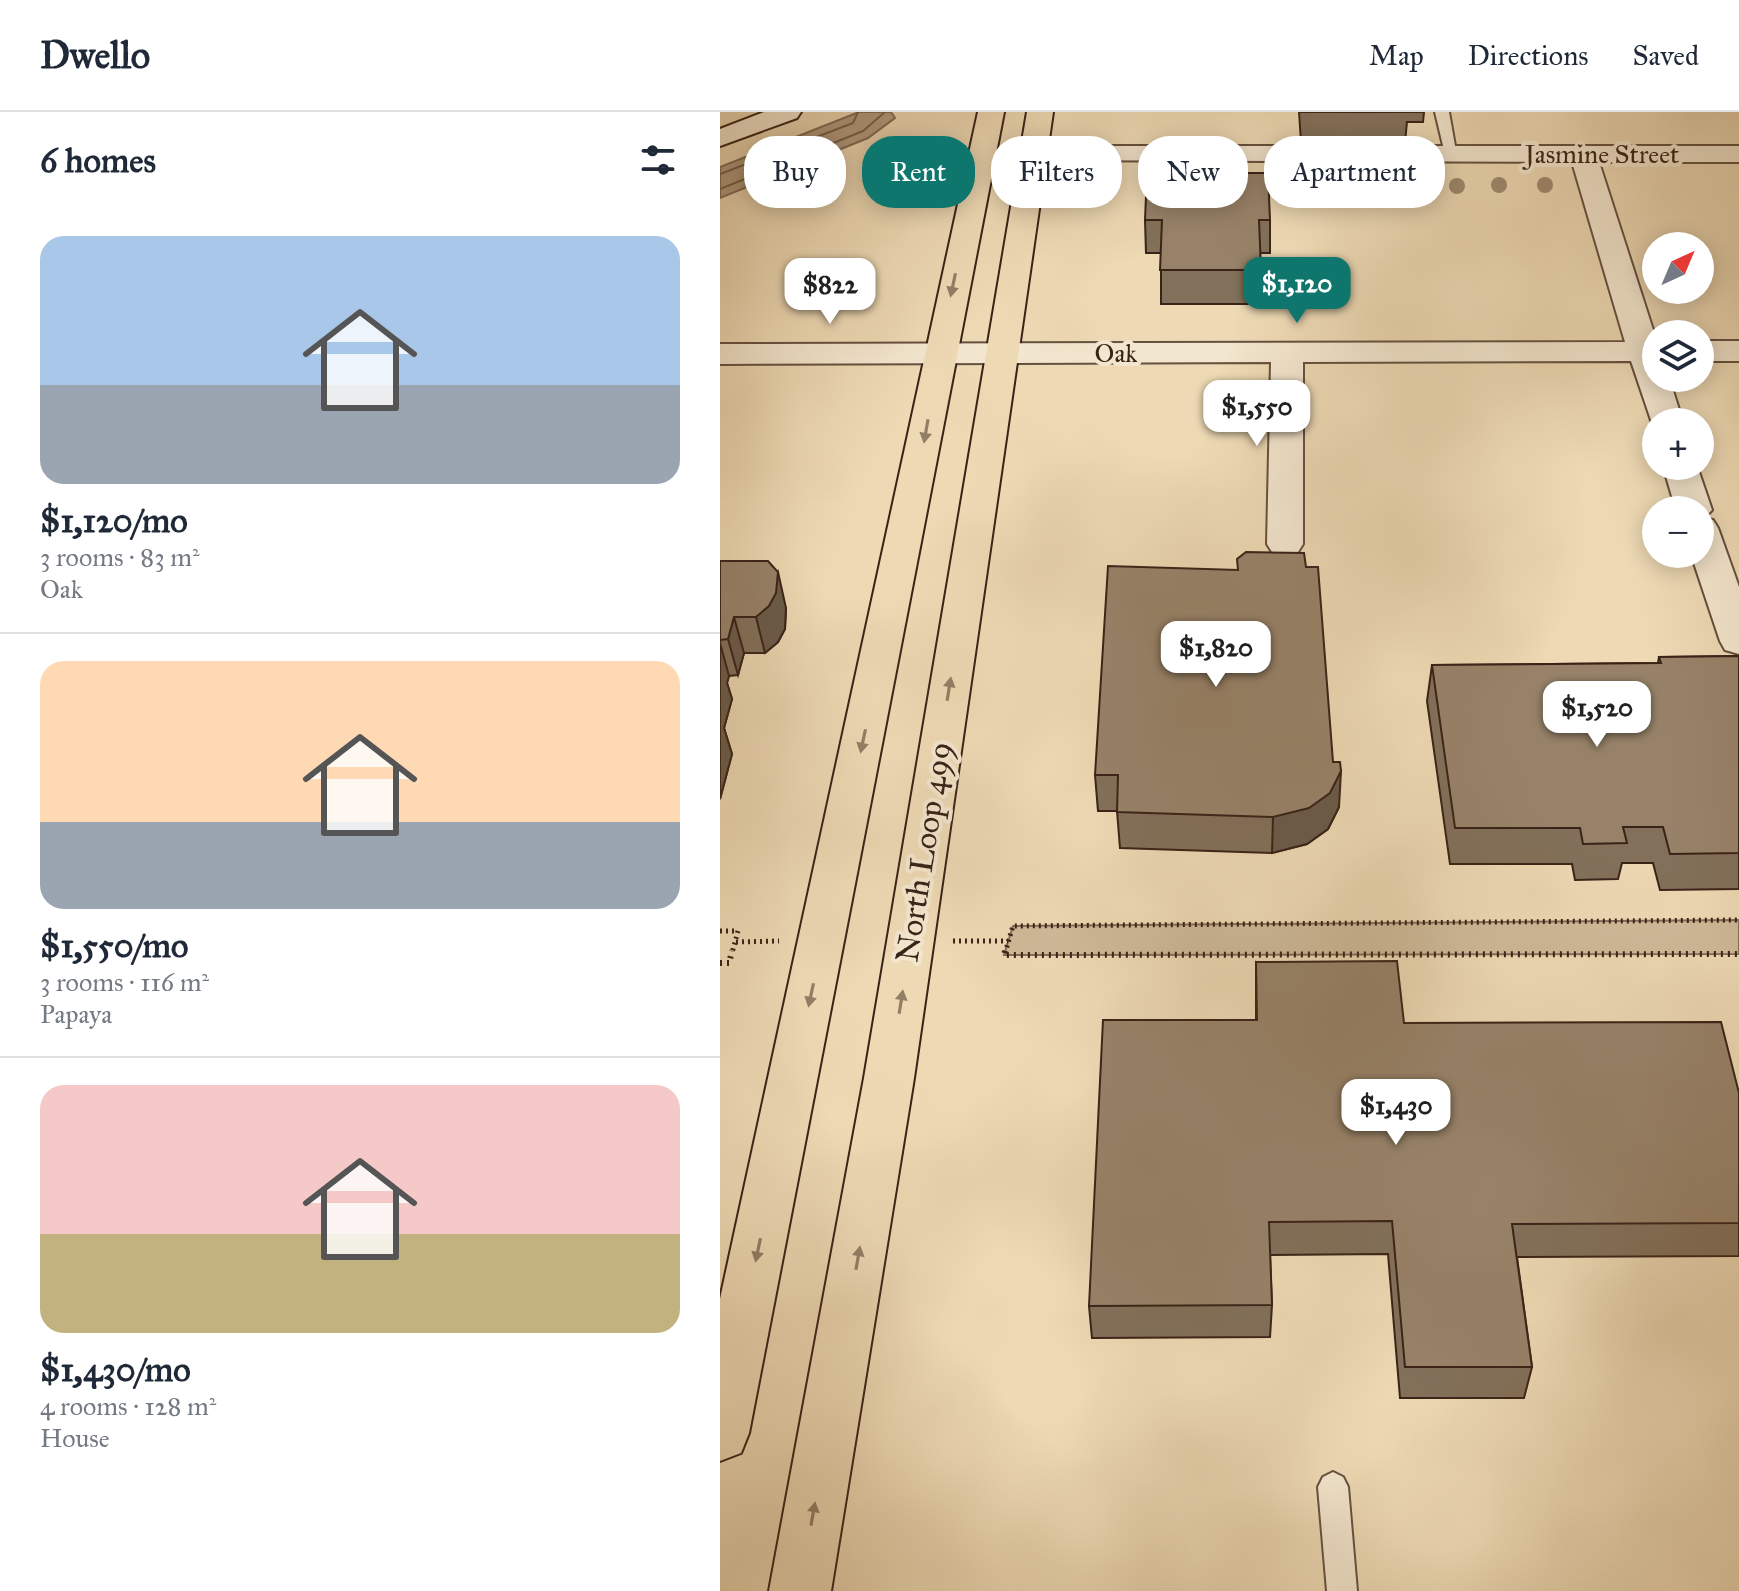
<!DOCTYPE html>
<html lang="en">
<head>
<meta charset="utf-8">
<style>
	:root { --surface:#fff; --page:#f2f2f3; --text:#1f2937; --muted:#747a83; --line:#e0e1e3; --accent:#0f766e }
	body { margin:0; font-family:"IM FELL Great Primer",serif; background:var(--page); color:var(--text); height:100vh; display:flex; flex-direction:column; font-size:30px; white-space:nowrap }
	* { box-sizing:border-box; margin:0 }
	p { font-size:26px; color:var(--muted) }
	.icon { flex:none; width:44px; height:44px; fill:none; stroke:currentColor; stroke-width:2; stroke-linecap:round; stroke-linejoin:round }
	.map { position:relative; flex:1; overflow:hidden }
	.details { display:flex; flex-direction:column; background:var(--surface); width:720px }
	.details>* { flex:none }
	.guide { position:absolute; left:24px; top:24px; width:760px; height:72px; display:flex; gap:16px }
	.needle { width:52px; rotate:44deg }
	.fabs { position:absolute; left:922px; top:120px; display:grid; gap:16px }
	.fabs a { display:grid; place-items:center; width:72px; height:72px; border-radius:50%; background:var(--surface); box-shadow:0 4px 20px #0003; font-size:40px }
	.price { position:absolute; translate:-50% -68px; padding:0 18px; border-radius:16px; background:#fff; color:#222; font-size:26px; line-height:52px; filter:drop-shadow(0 2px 4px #0008) }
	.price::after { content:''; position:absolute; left:50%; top:48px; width:24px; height:18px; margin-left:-12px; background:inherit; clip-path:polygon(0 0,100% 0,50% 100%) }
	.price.current { background:var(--accent); color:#fff }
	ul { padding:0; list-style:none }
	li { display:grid; align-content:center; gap:16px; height:424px; padding:0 40px }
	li+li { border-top:2px solid var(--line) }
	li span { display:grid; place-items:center; height:248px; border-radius:24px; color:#555 }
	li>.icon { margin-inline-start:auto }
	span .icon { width:144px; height:144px; fill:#fffc; stroke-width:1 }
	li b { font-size:34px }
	h2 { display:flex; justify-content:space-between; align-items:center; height:96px; padding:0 40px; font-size:34px }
	.chip { padding:0 28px; border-radius:32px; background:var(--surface); box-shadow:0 4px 20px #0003; font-size:28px; line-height:72px }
	.chip.current { background:var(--accent); color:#fff }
	header { display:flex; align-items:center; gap:48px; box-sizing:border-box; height:112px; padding:0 40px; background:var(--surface); border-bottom:2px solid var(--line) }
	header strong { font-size:38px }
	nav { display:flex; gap:44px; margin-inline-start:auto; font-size:28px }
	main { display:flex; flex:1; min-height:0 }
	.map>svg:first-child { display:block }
	.green { fill:#ceba99; stroke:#846e58; stroke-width:2 }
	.water { fill:#b09b7f; stroke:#806b56; stroke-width:2 }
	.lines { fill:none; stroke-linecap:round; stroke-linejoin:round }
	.shore { stroke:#745f4c; stroke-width:2 }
	.lane-casing { stroke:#66503f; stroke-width:4 }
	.street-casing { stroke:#66503f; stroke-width:4 }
	.secondary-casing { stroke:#392318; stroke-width:4 }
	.primary-casing { stroke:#392318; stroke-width:4 }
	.path-far1 { stroke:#392318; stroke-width:5; stroke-dasharray:2 4; stroke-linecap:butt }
	.path { stroke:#392318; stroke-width:6; stroke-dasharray:2 5; stroke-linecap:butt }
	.lane { fill:#f3e6ce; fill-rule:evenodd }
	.street { fill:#f3e6ce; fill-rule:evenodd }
	.secondary { fill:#f3e6ce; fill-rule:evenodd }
	.primary { fill:#edd9b4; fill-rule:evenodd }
	.tree { fill:#9e8a70 }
	.wall { fill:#82705a; stroke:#392318; stroke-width:2 }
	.shaded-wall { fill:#6a5b4a; stroke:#392318; stroke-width:2 }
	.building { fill:#978269; stroke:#392318; stroke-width:2 }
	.oneway { fill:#937e66 }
	.labels { text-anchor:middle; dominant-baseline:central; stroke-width:8; stroke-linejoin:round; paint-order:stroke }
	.far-street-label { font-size:26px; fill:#392318; stroke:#f3e6ce }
	.street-label { font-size:32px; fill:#392318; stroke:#f3e6ce }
</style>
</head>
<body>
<header>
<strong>Dwello</strong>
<nav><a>Map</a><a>Directions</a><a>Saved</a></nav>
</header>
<main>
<section class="details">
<h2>6 homes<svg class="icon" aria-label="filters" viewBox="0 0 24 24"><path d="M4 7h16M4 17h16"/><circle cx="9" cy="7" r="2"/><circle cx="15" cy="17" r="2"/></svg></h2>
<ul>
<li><span style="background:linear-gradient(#a9c7e8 60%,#9aa5b1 0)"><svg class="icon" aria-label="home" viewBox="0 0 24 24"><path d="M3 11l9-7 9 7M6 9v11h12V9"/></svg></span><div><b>$1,120/mo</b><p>3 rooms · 83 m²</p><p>Oak</p></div></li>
<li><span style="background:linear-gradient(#ffd9b3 65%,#9aa5b1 0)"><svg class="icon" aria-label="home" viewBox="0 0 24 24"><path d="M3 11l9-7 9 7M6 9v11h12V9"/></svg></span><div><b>$1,550/mo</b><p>3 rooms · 116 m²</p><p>Papaya</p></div></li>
<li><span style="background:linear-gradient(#f6c9c9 60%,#c2b280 0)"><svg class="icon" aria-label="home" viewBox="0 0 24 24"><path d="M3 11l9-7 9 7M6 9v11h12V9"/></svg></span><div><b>$1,430/mo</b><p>4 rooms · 128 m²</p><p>House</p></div></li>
</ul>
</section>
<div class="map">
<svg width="1019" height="1479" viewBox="0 0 1019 1479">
	<rect width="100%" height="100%" fill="#edd9b4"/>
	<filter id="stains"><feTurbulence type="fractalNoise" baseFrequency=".0025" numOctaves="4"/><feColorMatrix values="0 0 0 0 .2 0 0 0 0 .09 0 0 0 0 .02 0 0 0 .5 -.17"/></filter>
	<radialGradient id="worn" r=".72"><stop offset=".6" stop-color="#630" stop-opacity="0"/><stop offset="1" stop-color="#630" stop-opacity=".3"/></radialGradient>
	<polygon class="green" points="1019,808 1019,842 284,843 293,814"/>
	<polygon class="water" points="139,0 171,0 175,6 148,26 0,86 0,55"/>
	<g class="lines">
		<g class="shore">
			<polyline points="0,62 133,11 138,0"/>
			<polyline points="0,77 143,19 165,0"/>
		</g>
		<defs>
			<g id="lane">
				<polygon points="715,0 729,0 737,45 725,42"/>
				<polygon points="613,1360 623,1365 628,1375 637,1479 607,1479 598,1375 603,1365"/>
			</g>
			<g id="street">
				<polygon points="312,34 1019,34 1019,50 879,50 936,227 936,266 949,266 963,310 936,310 934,317 911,249 583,250 583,432 578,440 565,443 552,440 547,432 551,250 0,252 0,232 905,230 852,50 302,48 298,42 302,36"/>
				<rect x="980" y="229" width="39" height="20"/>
				<polygon points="943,354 977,354 992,398 984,406 993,408 998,416 1019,475 1019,542 1005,538 1000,529 971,442 980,442 980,398 956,398"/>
			</g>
			<polygon id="secondary" points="44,0 81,0 77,6 0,34 0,17"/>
			<g id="primary">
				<polygon points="258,0 284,0 29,1321 21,1341 0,1349 0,1187"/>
				<polygon points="307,0 333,0 194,966 111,1479 49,1479 144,966"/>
			</g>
		</defs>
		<use href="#lane" class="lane-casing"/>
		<use href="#street" class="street-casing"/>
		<use href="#secondary" class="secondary-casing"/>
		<use href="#primary" class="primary-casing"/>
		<g class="path-far1">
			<polyline points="0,819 18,819 12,841"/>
			<polyline points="233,829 288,829"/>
			<polyline points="16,830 59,829"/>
			<polyline points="285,841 293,814 1019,808"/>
		</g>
		<g class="path">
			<polyline points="285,839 284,843 1019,842"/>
			<polyline points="0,851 9,851 12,839"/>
		</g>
		<use href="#lane" class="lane"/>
		<use href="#street" class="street"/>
		<use href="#secondary" class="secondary"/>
		<use href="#primary" class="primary"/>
	</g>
	<g class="tree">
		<circle cx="779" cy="73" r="8"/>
		<circle cx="825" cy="73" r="8"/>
		<circle cx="693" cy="74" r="8"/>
		<circle cx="737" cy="74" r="8"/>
		<circle cx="643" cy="76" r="8"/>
	</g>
	<g class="wall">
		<polygon points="579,0 704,0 703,10 687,10 685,30 581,30"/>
		<polygon points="425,108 550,108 550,141 540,141 540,192 441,192 441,141 426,141"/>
		<polygon points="0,449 66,496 65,517 58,530 45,541 24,541 18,563 9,564 7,571 12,587 4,616 12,642 0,687"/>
		<polygon points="1019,544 1019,777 940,778 933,751 902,751 898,767 855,768 852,752 730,752 707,589 712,553 938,551 939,545"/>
		<polygon points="613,650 619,695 608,717 587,732 552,741 400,736 397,699 378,699 375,663"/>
		<polygon points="536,850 684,911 1019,981 1019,1144 797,1145 812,1255 804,1286 680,1286 668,1142 550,1143 552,1193 550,1225 372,1226 369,1194 536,908"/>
	</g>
	<g class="shaded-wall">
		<polygon points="58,460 66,496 65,517 58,530 45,541 36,505"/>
		<polygon points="14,505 24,541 18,563 8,527"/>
		<polygon points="0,531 9,564 7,571 12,587 4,616 12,642 0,687"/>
		<polygon points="621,659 619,695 608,717 587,732 552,741 553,705"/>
	</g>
	<g class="building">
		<polygon points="427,61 548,61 550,108 539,108 541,158 440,158 442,108 425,108"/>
		<polygon points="526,440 584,441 586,455 598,455 613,650 620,650 621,659 610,681 589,696 553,705 397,700 398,663 375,663 388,454 518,458 517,447"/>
		<polygon points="0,449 48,449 58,460 56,481 49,494 36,505 14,505 8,527 0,528"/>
		<polygon points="1019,544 1019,741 950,742 943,715 903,715 907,731 863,732 860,716 735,716 712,553 941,551 939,545"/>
		<polygon points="677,849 684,911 1001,910 1019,981 1019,1111 792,1112 812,1255 685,1255 672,1109 549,1110 552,1193 369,1194 383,908 537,908 536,850"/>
	</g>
	<defs><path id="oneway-solid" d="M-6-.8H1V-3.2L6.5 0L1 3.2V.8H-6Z" transform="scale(2)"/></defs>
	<g class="oneway">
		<use href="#oneway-solid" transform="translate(233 173) rotate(102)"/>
		<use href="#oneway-solid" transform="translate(206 319) rotate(100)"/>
		<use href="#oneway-solid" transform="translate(229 577) rotate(-81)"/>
		<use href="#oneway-solid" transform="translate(143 629) rotate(102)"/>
		<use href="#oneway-solid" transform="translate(91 883) rotate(102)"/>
		<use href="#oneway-solid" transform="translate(181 890) rotate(-81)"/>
		<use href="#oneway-solid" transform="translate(38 1138) rotate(102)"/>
		<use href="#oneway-solid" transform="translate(138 1146) rotate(-80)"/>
		<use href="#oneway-solid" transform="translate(93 1402) rotate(-80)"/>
	</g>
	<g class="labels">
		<g class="far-street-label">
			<text x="882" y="42">Jasmine Street</text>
			<text x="396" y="241">Oak</text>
		</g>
		<g class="street-label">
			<text transform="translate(204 740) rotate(-81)">North Loop 499</text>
		</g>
	</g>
	<rect width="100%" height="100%" filter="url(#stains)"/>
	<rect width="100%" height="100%" fill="url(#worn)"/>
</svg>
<div class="fabs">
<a><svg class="needle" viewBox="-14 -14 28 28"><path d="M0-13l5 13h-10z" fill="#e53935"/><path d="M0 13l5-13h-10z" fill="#747a83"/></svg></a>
<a><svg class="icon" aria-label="layers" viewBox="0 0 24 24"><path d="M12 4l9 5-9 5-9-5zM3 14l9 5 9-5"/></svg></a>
<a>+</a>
<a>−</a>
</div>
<b class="price current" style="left:577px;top:213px">$1,120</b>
<b class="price" style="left:110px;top:214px">$822</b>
<b class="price" style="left:537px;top:336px">$1,550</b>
<b class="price" style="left:496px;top:577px">$1,820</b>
<b class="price" style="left:877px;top:637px">$1,520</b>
<b class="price" style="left:676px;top:1035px">$1,430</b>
<div class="guide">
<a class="chip">Buy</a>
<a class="chip current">Rent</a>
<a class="chip">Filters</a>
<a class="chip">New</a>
<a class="chip">Apartment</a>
</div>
</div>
</main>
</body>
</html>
